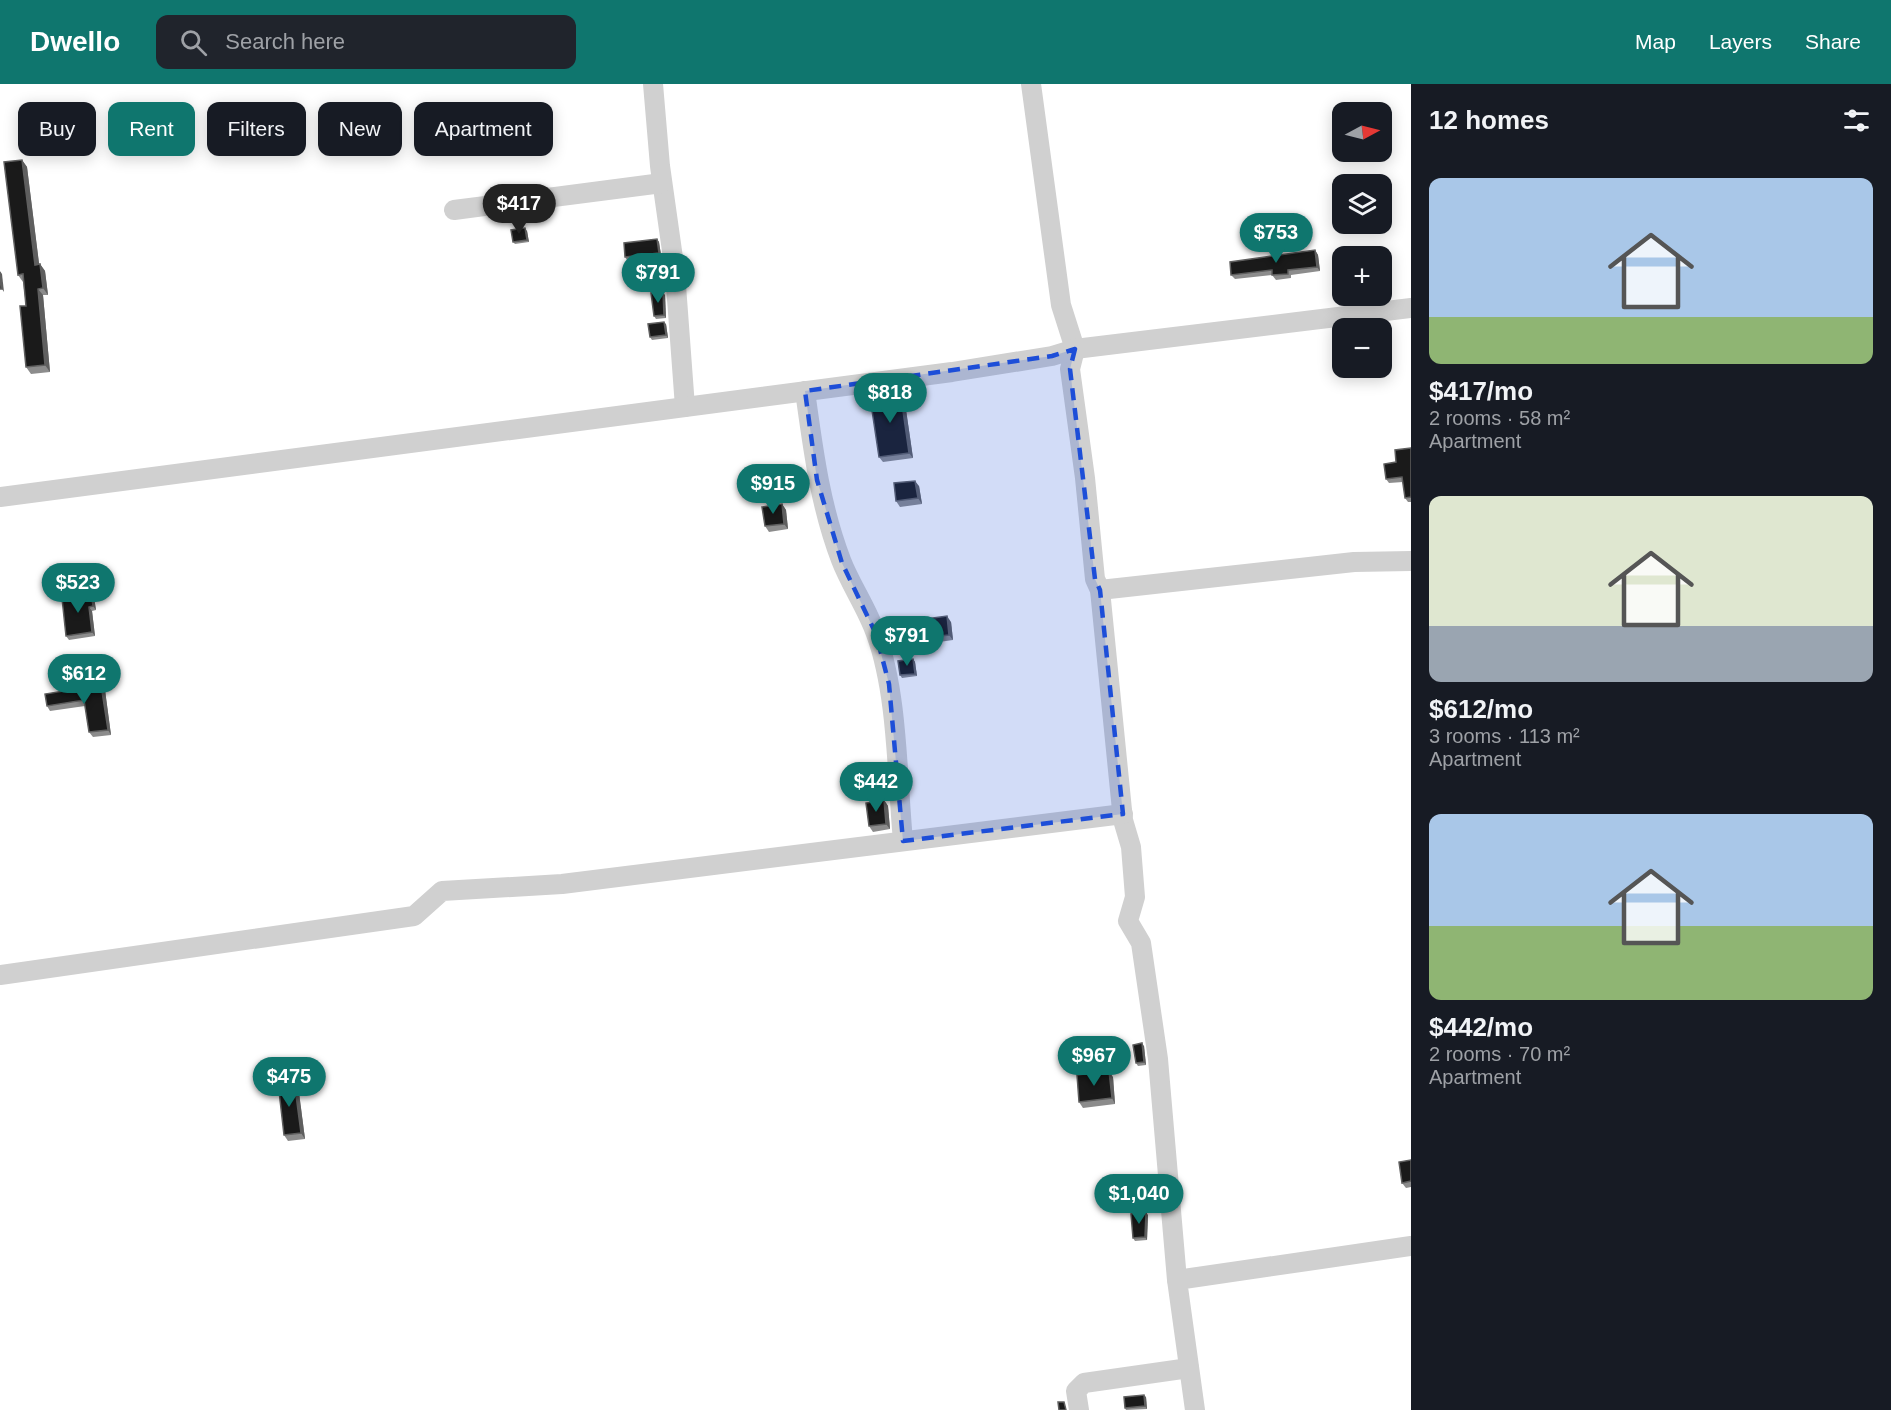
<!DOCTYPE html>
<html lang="en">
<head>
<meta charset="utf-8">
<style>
	:root { --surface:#171b24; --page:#20242c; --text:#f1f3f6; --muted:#9ea1a6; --accent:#0f766e }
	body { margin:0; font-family:Helvetica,sans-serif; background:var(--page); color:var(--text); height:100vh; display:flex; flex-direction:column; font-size:22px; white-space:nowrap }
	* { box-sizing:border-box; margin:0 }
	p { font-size:20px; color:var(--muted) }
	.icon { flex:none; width:33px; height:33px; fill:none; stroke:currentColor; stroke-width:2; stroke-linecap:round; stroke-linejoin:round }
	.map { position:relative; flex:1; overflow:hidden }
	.drawer { display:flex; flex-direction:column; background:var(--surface); width:480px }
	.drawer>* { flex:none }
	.guide { position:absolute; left:18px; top:18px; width:570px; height:54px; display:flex; gap:12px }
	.needle { width:39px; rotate:83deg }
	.buttons { position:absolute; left:1332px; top:18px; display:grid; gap:12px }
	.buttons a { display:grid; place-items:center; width:60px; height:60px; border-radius:12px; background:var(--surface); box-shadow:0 3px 15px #0003; font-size:30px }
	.price { position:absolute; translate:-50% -51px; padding:0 14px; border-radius:21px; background:var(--accent); color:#fff; font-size:20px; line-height:39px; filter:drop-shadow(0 2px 3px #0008) }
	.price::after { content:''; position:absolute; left:50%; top:36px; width:18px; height:14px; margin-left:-9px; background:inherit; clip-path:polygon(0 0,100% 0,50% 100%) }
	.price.on { background:#222; color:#fff }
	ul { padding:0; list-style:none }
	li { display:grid; align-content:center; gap:12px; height:318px; padding:0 18px }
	li span { display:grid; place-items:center; height:186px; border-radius:12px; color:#555 }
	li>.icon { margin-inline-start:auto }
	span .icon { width:108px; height:108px; fill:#fffc; stroke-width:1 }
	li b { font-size:26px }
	h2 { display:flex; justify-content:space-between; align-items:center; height:72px; padding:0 18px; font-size:26px }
	.tag { padding:0 21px; border-radius:12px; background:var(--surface); box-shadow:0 3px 15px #0003; font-size:21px; line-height:54px }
	.tag.on { background:var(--accent); color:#fff }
	header { display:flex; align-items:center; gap:36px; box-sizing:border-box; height:84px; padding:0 30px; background:var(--accent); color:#fff }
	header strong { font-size:28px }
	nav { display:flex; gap:33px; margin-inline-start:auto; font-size:21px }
	.search { width:420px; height:54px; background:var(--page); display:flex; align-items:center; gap:15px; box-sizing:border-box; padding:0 21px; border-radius:12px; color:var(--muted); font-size:22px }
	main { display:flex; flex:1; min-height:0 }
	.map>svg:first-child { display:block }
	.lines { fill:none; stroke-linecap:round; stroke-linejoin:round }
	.minor { stroke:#d0d0d0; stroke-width:20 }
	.wall { fill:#8c8c8c }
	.shaded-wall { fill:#5f5f5f }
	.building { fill:#1a1a1a; stroke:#5f5f5f; stroke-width:1.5 }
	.marked { fill:#1d4ed8; fill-opacity:0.2; stroke:#1d4ed8; stroke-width:4.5; stroke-dasharray:12 8; stroke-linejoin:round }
</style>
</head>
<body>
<header>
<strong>Dwello</strong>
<div class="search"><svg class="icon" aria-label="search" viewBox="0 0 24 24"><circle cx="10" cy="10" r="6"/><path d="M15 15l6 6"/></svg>Search here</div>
<nav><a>Map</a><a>Layers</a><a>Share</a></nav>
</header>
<main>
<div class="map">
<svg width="1411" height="1326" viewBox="0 0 1411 1326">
	<rect width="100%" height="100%" fill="#fff"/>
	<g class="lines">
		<g class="minor">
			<polyline points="653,0 660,82 675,188 685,323"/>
			<polyline points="1031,0 1061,221 1075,265 1070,285 1085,394 1095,495 1100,506 1123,736 1131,763 1135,813 1128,837 1141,859 1158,975 1177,1196"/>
			<polyline points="454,126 662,99"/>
			<path d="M805 307C813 365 820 421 841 476 850 500 867 524 876 550 898 610 897 693 903 757"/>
			<polyline points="0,413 952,288 1052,272 1075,265 1411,224"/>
			<polyline points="1100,506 1354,478 1411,477"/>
			<polyline points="0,891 414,832 442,807 562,800 1123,730"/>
			<polyline points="1079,1326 1076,1307 1084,1299 1189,1284"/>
			<polyline points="1195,1326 1177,1196 1411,1162"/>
		</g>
	</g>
	<g class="wall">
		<polygon points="22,76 27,83 39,180 40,180 45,187 48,211 43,211 50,288 31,290 26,283 26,222 23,198 18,191"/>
		<polygon points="527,147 529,158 515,160 513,158"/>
		<polygon points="657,155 659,158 661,171 627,176 625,173"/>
		<polygon points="1315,166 1318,171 1320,187 1291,191 1291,194 1276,196 1272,191 1235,195 1231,191"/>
		<polygon points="665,211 666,234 656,235 654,232"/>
		<polygon points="666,240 668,254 652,256 650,253"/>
		<polygon points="900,306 904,312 913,374 883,378 879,373 882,312"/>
		<polygon points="1411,364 1411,418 1408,418 1405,414 1403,398 1389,399 1386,395 1396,378"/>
		<polygon points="919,402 922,420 900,423 896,417"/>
		<polygon points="782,420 786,426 788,445 769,448 765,442"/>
		<polygon points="94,513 96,526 92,527 95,552 69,556 66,552"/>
		<polygon points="951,538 953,556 932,559 928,553"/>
		<polygon points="913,575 915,578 917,592 902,594 900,591"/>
		<polygon points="101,601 105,606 111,651 93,653 89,648 85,622 50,627 47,622"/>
		<polygon points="884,716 888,722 890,745 873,748 869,742"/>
		<polygon points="1144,962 1146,981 1138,982 1136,979"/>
		<polygon points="1113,993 1115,1020 1083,1024 1079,1018"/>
		<polygon points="298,1001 305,1055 288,1057 284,1051"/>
		<polygon points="1411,1076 1411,1103 1406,1104 1402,1099"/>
		<polygon points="1148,1131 1147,1156 1135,1157 1133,1154"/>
		<polygon points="1146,1313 1147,1325 1126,1326 1125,1324"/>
	</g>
	<g class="shaded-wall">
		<polygon points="22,76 27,83 40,187 35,181"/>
		<polygon points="525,144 527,147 529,158 527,156"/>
		<polygon points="657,155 659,158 661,171 659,169"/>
		<polygon points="1315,166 1318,171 1320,187 1317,183"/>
		<polygon points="40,180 45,187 48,211 43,204"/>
		<polygon points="0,187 2,190 4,208 2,205"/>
		<polygon points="38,205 43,211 50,288 45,281"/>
		<polygon points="663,208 665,211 666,234 664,231"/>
		<polygon points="664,238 666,240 668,254 666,251"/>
		<polygon points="900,306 904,312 913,374 909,369"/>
		<polygon points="915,397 919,402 922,420 918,414"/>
		<polygon points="782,420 786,426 788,445 784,440"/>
		<polygon points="91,509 94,513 96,526 93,522"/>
		<polygon points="89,523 92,527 95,552 92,548"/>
		<polygon points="947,532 951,538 953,556 949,551"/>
		<polygon points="913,575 915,578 917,592 915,590"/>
		<polygon points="101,601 105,606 111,651 108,646"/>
		<polygon points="884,716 888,722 890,745 886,740"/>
		<polygon points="1142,959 1144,962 1146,981 1144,978"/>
		<polygon points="1109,987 1113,993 1115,1020 1112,1014"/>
		<polygon points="294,996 298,1001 305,1055 301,1049"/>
		<polygon points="1146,1128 1148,1131 1147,1156 1145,1153"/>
		<polygon points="1144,1311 1146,1313 1147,1325 1145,1322"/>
	</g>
	<g class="building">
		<polygon points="22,76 35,181 40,180 43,204 38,205 45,281 26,283 20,222 26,222 23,190 18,191 4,78"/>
		<polygon points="525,144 527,156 513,158 511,146"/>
		<polygon points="657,155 659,169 625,173 624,159"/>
		<polygon points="1315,166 1317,183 1288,186 1288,190 1272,191 1272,186 1231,191 1230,178"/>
		<polygon points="0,188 2,205 0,205"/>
		<polygon points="663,208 664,231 654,232 651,209"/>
		<polygon points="664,238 666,251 650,253 648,240"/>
		<polygon points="900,306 909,369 879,373 870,313 882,312 881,309"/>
		<polygon points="1411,364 1411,413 1405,414 1402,393 1386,395 1384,380 1396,378 1395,366"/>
		<polygon points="915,397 918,414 896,417 894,399"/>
		<polygon points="782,420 784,440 765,442 762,423"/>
		<polygon points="91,509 93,522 89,523 92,548 66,552 62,514"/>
		<polygon points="947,532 949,551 928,553 926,535"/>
		<polygon points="913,575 915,590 900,591 898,577"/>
		<polygon points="101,601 108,646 89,648 84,616 47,622 45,610"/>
		<polygon points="884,716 886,740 869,742 866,719"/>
		<polygon points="1142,959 1144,978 1136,979 1133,961"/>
		<polygon points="1109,987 1112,1014 1079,1018 1077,991"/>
		<polygon points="294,996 301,1049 284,1051 278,998"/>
		<polygon points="1411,1076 1411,1097 1402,1099 1399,1078"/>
		<polygon points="1146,1128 1145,1153 1133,1154 1131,1130"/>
		<polygon points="1144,1311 1145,1322 1125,1324 1124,1313"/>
		<polygon points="1058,1318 1064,1318 1066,1326 1059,1326"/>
	</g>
	<path class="marked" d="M1075 265 1070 285 1095 495 1100 506 1123 730 903 757 889 600 876 550 842 479 817 396 805 307 1052 272Z"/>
</svg>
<div class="buttons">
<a><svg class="needle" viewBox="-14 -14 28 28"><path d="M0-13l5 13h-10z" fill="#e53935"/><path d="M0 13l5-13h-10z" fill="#9ea1a6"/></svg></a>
<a><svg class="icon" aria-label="layers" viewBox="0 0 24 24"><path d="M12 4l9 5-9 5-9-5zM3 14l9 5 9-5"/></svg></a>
<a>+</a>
<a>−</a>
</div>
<b class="price on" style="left:519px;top:151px">$417</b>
<b class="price" style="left:1276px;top:180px">$753</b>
<b class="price" style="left:658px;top:220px">$791</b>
<b class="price" style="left:890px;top:340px">$818</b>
<b class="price" style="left:773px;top:431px">$915</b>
<b class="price" style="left:78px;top:530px">$523</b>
<b class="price" style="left:907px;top:583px">$791</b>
<b class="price" style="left:84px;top:621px">$612</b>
<b class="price" style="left:876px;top:729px">$442</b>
<b class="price" style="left:1094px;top:1003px">$967</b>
<b class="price" style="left:289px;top:1024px">$475</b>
<b class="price" style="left:1139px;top:1141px">$1,040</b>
<div class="guide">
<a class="tag">Buy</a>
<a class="tag on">Rent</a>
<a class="tag">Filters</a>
<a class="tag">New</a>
<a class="tag">Apartment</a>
</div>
</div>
<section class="drawer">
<h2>12 homes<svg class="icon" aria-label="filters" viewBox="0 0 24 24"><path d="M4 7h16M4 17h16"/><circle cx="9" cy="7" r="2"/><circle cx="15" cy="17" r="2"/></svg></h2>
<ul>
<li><span style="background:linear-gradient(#a9c7e8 75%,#8fb573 0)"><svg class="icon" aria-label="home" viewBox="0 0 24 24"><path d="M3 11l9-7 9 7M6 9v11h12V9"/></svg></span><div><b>$417/mo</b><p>2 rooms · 58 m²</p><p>Apartment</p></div></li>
<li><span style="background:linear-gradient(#dfe7d0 70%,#9aa5b1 0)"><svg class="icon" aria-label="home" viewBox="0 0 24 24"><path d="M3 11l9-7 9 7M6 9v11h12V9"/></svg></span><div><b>$612/mo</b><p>3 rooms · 113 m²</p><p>Apartment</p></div></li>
<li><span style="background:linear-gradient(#a9c7e8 60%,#8fb573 0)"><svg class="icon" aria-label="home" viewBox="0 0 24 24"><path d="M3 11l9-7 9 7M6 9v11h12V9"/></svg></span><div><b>$442/mo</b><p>2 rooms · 70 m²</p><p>Apartment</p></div></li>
</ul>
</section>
</main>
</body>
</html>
